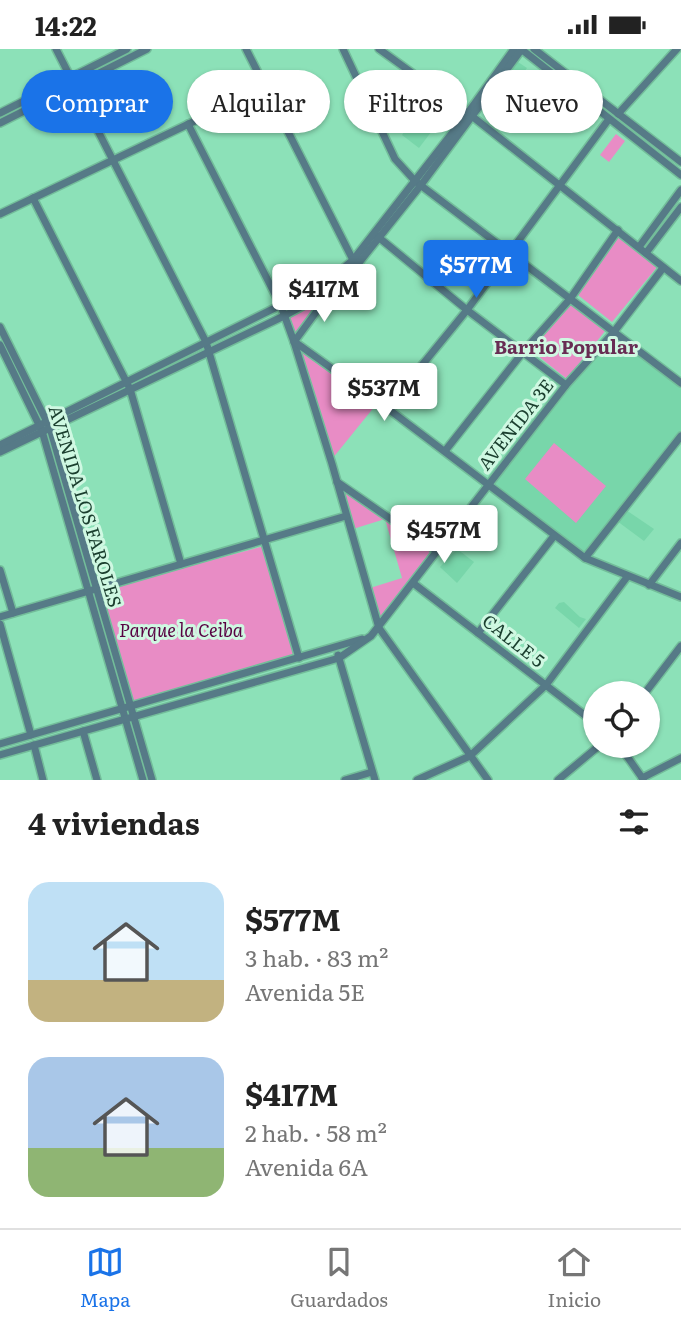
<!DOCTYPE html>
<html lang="es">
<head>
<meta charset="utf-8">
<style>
	:root { --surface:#fff; --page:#f6f6f6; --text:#222; --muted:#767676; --line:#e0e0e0; --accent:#1a73e8 }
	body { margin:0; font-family:Literata,serif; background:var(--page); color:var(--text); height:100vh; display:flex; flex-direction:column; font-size:26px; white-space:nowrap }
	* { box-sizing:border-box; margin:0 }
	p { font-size:23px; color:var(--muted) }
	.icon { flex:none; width:38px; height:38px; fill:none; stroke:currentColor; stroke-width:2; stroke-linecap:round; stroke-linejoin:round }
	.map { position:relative; height:731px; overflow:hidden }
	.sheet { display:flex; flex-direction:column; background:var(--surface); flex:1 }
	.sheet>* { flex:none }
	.top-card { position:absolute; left:21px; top:21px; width:640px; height:63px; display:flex; gap:14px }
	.buttons { position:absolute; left:583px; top:632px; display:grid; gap:14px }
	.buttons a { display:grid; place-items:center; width:77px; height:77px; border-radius:50%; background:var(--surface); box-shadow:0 2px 5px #0004; font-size:35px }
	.price { position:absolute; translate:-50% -60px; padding:0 16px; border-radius:7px; background:#fff; color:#222; font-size:23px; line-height:46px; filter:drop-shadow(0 2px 4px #0008) }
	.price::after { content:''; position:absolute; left:50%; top:42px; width:21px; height:16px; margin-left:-10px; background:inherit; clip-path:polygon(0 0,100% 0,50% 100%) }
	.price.current { background:var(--accent); color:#fff }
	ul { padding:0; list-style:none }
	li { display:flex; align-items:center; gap:21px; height:175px; padding:0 28px }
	li span { display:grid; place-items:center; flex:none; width:196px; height:140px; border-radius:21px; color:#555 }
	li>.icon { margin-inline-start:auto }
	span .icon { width:84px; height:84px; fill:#fffc; stroke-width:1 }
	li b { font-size:30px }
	h2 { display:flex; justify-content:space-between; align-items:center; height:84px; padding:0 28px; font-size:30px }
	.chip { padding:0 24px; border-radius:32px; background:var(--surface); box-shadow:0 2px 5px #0004; font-size:24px; line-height:63px }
	.chip.current { background:var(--accent); color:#fff }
	.status { display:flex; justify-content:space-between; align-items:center; height:49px; padding:0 35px; background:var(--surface); direction:ltr }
	.status svg { height:19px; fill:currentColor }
	.menu { display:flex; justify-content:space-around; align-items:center; height:98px; border-top:2px solid var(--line); background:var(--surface); font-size:19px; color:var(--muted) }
	.menu a { display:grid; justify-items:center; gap:4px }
	.menu .current { color:var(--accent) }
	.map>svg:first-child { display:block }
	.built { fill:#78d6aa }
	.green { fill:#e88cc5 }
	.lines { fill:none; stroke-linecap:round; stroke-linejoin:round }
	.minor-casing { stroke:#73bd9a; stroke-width:10 }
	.minor { stroke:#567a87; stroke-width:7 }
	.labels { text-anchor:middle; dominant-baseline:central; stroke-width:6; stroke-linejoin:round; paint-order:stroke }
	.street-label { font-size:18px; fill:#1a3e2e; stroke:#cff8e2 }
	.park-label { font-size:18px; font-style:italic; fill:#580142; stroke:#cff8e2 }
	.neighbourhood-label { font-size:19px; font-weight:bold; fill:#682c53; stroke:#cff8e2 }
</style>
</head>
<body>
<div class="status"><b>14:22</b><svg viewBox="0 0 49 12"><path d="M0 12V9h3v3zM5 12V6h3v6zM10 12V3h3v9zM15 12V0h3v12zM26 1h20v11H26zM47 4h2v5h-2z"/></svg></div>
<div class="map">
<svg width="681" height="731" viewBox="0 0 681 731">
	<rect width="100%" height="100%" fill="#8ce1b8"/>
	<g class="built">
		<polygon points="518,13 527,19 512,40 503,32"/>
		<polygon points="430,47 447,62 419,99 402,86"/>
		<polygon points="614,281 681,334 681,383 585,504 491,437"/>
		<polygon points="626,461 654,480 644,492 617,472"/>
		<polygon points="457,500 474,513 457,534 440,518"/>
		<polygon points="564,553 580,568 586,570 579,579 555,559 559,554"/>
	</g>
	<g class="green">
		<polygon points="616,85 625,92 609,113 600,106"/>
		<polygon points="621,182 662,212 612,273 573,242"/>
		<polygon points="570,246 609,277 567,330 528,299"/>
		<polygon points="321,252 295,285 289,268"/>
		<polygon points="300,302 375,357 332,410"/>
		<polygon points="554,394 606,437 576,474 525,430"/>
		<polygon points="345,443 432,500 380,573 370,539 402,529 385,470 353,480"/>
		<polygon points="264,497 295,609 134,654 101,541"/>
	</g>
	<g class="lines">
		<defs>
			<g id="minor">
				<polyline points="56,0 206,293 299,609"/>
				<polyline points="246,0 353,211"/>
				<polyline points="343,0 395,110 415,132 681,334"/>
				<polyline points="379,0 473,68 681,232"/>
				<polyline points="521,0 681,126"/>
				<polyline points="534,0 681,113"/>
				<polyline points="0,64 127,0"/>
				<polyline points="618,65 677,0"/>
				<polyline points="0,74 147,0"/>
				<polyline points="188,75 281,257 294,293 332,415 379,579 488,731"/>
				<polyline points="33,149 130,340 181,515"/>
				<polyline points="0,165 264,39"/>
				<polyline points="377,187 467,261 566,336"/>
				<polyline points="639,198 681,141"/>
				<polyline points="646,204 681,158"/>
				<polyline points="0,278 50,379 152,731"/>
				<polyline points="294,293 331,243"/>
				<polyline points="295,293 387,359 585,509 681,548"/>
				<polyline points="0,296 42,382 143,731"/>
				<polyline points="387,359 467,261 609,70"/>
				<polyline points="0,396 327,233 353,211 467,65 514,0"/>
				<polyline points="445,402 523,303 570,250 618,181"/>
				<polyline points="0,403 284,267 332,241 358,215 421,136 522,0"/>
				<polyline points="337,433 437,502"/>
				<polyline points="585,509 681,387"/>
				<polyline points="0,521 13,564"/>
				<polyline points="413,534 595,674"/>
				<polyline points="649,536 681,494"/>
				<polyline points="0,568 346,467"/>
				<polyline points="0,575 31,686"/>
				<polyline points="478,584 554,487"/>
				<polyline points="338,606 375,731"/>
				<polyline points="645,644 681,597"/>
				<polyline points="83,682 97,731"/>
				<polyline points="0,695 362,590"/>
				<polyline points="34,696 43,731"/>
				<polyline points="619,696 643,730"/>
				<polyline points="0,706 339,609 371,587 566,336 613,284 663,219"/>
				<polyline points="642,729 681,709"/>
				<polyline points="345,731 372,723"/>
				<polyline points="417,731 470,707 546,636 627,528"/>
				<polyline points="558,731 600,696"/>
			</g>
		</defs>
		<use href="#minor" class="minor-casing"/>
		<use href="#minor" class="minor"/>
	</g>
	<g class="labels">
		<g class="street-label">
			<text transform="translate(515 375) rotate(-52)">AVENIDA 3E</text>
			<text transform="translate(86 457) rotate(73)">AVENIDA LOS FAROLES</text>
			<text transform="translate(514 591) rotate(38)">CALLE 5</text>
		</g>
		<g class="park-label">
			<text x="181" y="580">Parque la Ceiba</text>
		</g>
		<g class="neighbourhood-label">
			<text x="566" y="297">Barrio Popular</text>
		</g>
	</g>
</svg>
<div class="buttons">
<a><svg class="icon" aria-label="locate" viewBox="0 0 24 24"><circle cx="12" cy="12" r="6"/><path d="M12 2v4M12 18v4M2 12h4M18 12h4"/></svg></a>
</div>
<b class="price current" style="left:476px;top:251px">$577M</b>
<b class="price" style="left:324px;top:275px">$417M</b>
<b class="price" style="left:384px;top:374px">$537M</b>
<b class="price" style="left:444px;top:516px">$457M</b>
<div class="top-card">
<a class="chip current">Comprar</a>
<a class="chip">Alquilar</a>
<a class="chip">Filtros</a>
<a class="chip">Nuevo</a>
</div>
</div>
<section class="sheet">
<h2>4 viviendas<svg class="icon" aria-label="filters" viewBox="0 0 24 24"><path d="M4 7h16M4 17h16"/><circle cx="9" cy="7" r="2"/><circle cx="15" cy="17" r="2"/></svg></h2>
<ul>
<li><span style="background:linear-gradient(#bfe0f5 70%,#c2b280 0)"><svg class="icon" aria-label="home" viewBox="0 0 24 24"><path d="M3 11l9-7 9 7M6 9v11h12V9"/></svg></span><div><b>$577M</b><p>3 hab. · 83 m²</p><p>Avenida 5E</p></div></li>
<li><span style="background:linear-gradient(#a9c7e8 65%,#8fb573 0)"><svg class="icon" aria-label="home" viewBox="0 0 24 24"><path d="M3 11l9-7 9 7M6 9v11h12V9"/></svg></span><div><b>$417M</b><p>2 hab. · 58 m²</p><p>Avenida 6A</p></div></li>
</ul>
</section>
<nav class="menu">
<a class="current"><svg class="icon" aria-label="map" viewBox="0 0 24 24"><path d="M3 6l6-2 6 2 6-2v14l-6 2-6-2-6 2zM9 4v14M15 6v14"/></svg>Mapa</a>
<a><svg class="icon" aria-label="saved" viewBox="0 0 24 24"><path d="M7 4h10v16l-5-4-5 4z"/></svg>Guardados</a>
<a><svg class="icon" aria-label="home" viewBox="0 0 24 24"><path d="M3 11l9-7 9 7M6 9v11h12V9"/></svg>Inicio</a>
</nav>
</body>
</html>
